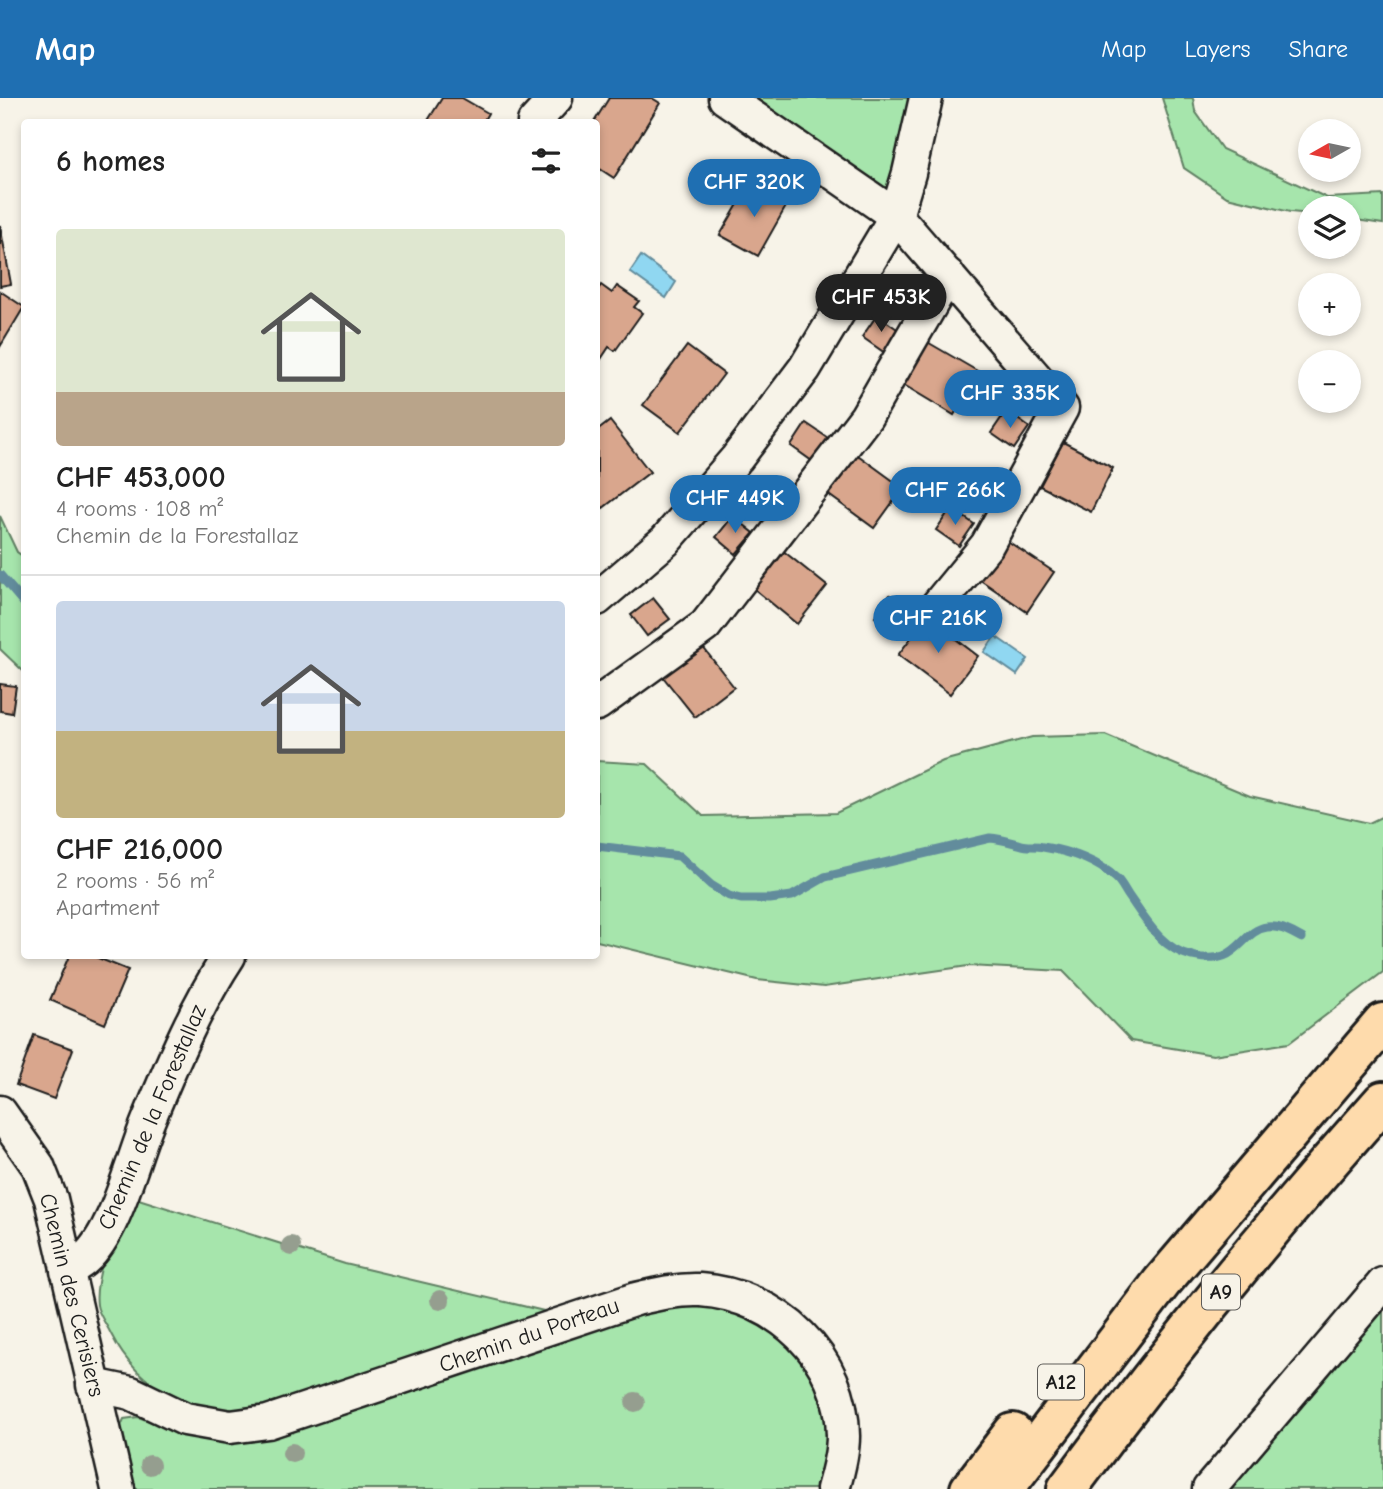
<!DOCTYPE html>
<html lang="en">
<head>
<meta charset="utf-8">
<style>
	:root { --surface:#fff; --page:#f6f6f6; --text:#222; --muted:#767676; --line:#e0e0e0; --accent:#1f6fb2 }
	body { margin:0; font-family:"Comic Neue",sans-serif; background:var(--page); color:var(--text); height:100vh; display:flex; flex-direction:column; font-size:26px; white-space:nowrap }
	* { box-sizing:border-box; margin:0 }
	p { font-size:23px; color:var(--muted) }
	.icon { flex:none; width:38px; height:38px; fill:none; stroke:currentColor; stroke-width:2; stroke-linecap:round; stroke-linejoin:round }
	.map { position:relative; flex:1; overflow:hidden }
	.side { position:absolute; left:21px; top:21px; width:579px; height:840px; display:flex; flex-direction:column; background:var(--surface); border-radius:7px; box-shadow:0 4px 10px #0003 }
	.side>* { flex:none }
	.needle { width:46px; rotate:261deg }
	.controls { position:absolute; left:1298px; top:21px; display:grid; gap:14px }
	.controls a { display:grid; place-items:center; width:63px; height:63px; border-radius:50%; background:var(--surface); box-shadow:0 4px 10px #0003; font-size:35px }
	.price { position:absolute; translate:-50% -60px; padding:0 16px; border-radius:24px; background:var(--accent); color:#fff; font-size:23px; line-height:46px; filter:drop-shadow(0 2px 4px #0008) }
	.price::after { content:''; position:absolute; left:50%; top:42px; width:21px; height:16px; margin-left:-10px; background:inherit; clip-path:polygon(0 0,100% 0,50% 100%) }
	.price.selected { background:#222; color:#fff }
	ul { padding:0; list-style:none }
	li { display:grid; align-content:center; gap:14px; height:371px; padding:0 35px }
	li+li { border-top:2px solid var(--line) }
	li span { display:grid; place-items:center; height:217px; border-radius:7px; color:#555 }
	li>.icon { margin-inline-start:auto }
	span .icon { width:126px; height:126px; fill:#fffc; stroke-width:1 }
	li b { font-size:30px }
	h2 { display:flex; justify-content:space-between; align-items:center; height:84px; padding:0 35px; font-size:30px }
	header { display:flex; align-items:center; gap:42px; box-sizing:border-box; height:98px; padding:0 35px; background:var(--accent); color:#fff }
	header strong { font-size:33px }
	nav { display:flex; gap:38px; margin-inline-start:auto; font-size:24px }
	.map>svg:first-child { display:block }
	.green { fill:#a6e5ac; stroke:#618064; stroke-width:2 }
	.water { fill:#90d7f1; stroke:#628c9c; stroke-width:2 }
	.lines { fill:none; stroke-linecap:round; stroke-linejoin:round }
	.stream { stroke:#628c9c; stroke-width:9 }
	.building { fill:#d9a68d; stroke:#1c1c1c; stroke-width:2 }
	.minor-casing { stroke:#1c1c1c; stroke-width:37 }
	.highway-casing { stroke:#1c1c1c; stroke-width:44 }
	.minor { stroke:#f7f3e8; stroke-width:32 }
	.highway { stroke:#fedbac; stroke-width:38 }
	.tree { fill:#959e8f }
	.labels { text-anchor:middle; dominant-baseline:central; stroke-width:6; stroke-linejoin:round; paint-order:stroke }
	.shield { fill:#f7f3e8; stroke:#5e5c59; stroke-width:2 }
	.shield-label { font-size:21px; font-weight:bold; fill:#1c1c1c }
	.street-label { font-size:23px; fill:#1c1c1c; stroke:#f7f3e8 }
</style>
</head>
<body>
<header>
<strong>Map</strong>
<nav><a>Map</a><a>Layers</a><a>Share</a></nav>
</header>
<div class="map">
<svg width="1383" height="1391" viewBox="0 0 1383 1391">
	<rect width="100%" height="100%" fill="#f7f3e8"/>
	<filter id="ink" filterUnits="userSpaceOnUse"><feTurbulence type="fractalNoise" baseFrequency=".0143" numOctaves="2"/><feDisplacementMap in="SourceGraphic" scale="14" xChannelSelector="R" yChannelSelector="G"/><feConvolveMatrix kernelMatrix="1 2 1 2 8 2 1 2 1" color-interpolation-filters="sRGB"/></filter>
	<g filter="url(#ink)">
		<g class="green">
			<polygon points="744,0 916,0 897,79 886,90"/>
			<polygon points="1162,0 1193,0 1195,13 1222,51 1327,100 1383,97 1383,126 1349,121 1349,110 1311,110 1311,116 1290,114 1227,99 1184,70"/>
			<polygon points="0,418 17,454 24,459 24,574 0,551"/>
			<polygon points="1105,637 1250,698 1369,725 1383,718 1383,874 1289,945 1213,957 1131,943 1063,873 968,868 824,889 757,882 597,843 597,663 647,666 703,718 836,715 943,663 1032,639"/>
			<path d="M129 1098 345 1166 548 1214 254 1316C190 1310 142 1297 111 1236 107 1227 98 1216 97 1207 93 1175 117 1128 129 1098Z"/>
			<path d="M690 1205C704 1207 719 1209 733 1213 777 1226 806 1261 836 1293L833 1391H132L119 1332 124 1321 138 1319 204 1342 263 1341 649 1209Z"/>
			<polygon points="1383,1208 1383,1391 1228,1391"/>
		</g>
		<g class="water">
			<polygon points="641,158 676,184 666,200 630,174"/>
			<polygon points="995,538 1028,561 1017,577 984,554"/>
		</g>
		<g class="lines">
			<g class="stream">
				<polyline points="0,477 24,505"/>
				<path d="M597 748 679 758 711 787 729 798 741 801H770L792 798 825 779 990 740C1002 741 1010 744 1022 747 1028 749 1036 747 1043 749 1068 753 1096 762 1116 780 1121 784 1124 791 1128 797 1145 821 1161 851 1192 858 1240 870 1239 833 1267 829 1280 827 1292 835 1302 840"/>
			</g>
		</g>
		<g class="building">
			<polygon points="442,0 462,0 488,15 483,24 427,24"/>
			<polygon points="609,0 652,0 660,5 614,80 597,69 597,24 594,24"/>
			<polygon points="751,84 788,105 758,158 720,137"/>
			<polygon points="0,127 11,186 0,188"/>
			<polygon points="601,187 612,195 617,188 639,203 634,209 642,215 615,253 609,249 599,264 597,193"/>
			<polygon points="0,193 24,209 0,249"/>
			<polygon points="877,217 900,233 885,255 862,239"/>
			<polygon points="924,242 979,274 954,317 899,284"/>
			<polygon points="687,248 724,276 680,334 643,307"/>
			<polygon points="1006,313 1029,329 1014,351 991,335"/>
			<polygon points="610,323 650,374 603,410 597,402 597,333"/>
			<polygon points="806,325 828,340 812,363 791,348"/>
			<polygon points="1063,344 1113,370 1091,414 1040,388"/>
			<polygon points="851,352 903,390 874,430 822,392"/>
			<polygon points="951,410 974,426 959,448 936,432"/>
			<polygon points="733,418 754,435 736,456 716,439"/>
			<polygon points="1000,438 1054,474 1027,514 973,477"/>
			<polygon points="777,448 827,488 797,526 747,485"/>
			<polygon points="890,497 913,513 898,535 875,519"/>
			<polygon points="653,500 670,521 647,538 631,517"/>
			<polygon points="927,519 978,558 950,596 898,557"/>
			<polygon points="695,539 734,589 695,619 656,570"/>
			<polygon points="0,586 16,588 12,615 0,613"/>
			<polygon points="69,858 93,858 128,872 105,926 50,902"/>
			<polygon points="34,937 73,951 54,1001 16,987"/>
		</g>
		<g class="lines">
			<defs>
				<g id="minor">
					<polyline points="725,0 896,118 1062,310 987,447 936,509"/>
					<polyline points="534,24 556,0"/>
					<polyline points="597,501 665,443 737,360 805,270 896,118 909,75 926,0"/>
					<polyline points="597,606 705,528 866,319 948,177"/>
					<polyline points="0,1014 38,1068 51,1101 118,1391"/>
					<path d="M67 1173C73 1169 80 1166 85 1161 117 1132 132 1061 149 1021 172 965 196 908 229 858"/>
					<path d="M93 1287 131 1295 185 1321 230 1329 268 1324 636 1201C657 1196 678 1191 700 1192 777 1197 843 1259 843 1338 843 1356 838 1374 833 1391"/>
					<polyline points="1209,1391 1383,1186"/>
				</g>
				<g id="highway">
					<polyline points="970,1391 1013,1335"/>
					<polyline points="1004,1391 1162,1184 1383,925"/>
					<path d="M1067 1391C1166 1257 1272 1127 1383 1003"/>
				</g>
			</defs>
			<use href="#minor" class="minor-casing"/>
			<use href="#highway" class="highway-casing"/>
			<use href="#minor" class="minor"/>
			<use href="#highway" class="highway"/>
		</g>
		<g class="tree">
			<circle cx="291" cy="1148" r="10"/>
			<circle cx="440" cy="1202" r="10"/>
			<circle cx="635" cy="1304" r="10"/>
			<circle cx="292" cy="1355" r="10"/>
			<circle cx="150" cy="1367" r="10"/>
		</g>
	</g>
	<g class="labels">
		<g class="shield">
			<rect x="1202" y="1176.5" width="38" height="35" rx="5"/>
			<rect x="1038" y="1266.5" width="46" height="35" rx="5"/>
		</g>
		<g class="shield-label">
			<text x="1221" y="1194">A9</text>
			<text x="1061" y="1284">A12</text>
		</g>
		<g class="street-label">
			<text transform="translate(152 1019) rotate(-67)">Chemin de la Forestallaz</text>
			<text transform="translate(72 1197) rotate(76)">Chemin des Cerisiers</text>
			<text transform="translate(529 1237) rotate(-19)">Chemin du Porteau</text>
		</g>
	</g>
</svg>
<div class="controls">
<a><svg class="needle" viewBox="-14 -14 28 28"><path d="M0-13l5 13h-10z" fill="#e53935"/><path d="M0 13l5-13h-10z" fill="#767676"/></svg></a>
<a><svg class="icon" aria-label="layers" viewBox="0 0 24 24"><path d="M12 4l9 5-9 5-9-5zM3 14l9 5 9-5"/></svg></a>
<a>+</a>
<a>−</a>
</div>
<b class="price" style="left:754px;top:121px">CHF 320K</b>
<b class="price selected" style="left:881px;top:236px">CHF 453K</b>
<b class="price" style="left:1010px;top:332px">CHF 335K</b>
<b class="price" style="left:955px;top:429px">CHF 266K</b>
<b class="price" style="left:735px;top:437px">CHF 449K</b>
<b class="price" style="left:938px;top:557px">CHF 216K</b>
<section class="side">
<h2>6 homes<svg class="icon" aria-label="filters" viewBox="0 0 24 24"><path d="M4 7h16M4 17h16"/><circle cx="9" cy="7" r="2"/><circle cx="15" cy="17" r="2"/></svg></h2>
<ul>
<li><span style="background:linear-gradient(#dfe7d0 75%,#b9a48a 0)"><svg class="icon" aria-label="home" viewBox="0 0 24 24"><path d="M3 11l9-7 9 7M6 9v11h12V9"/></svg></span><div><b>CHF 453,000</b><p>4 rooms · 108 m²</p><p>Chemin de la Forestallaz</p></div></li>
<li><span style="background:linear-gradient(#c9d6e8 60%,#c2b280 0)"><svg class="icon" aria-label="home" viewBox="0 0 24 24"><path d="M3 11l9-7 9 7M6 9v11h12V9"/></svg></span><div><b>CHF 216,000</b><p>2 rooms · 56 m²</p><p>Apartment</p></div></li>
</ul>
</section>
</div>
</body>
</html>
